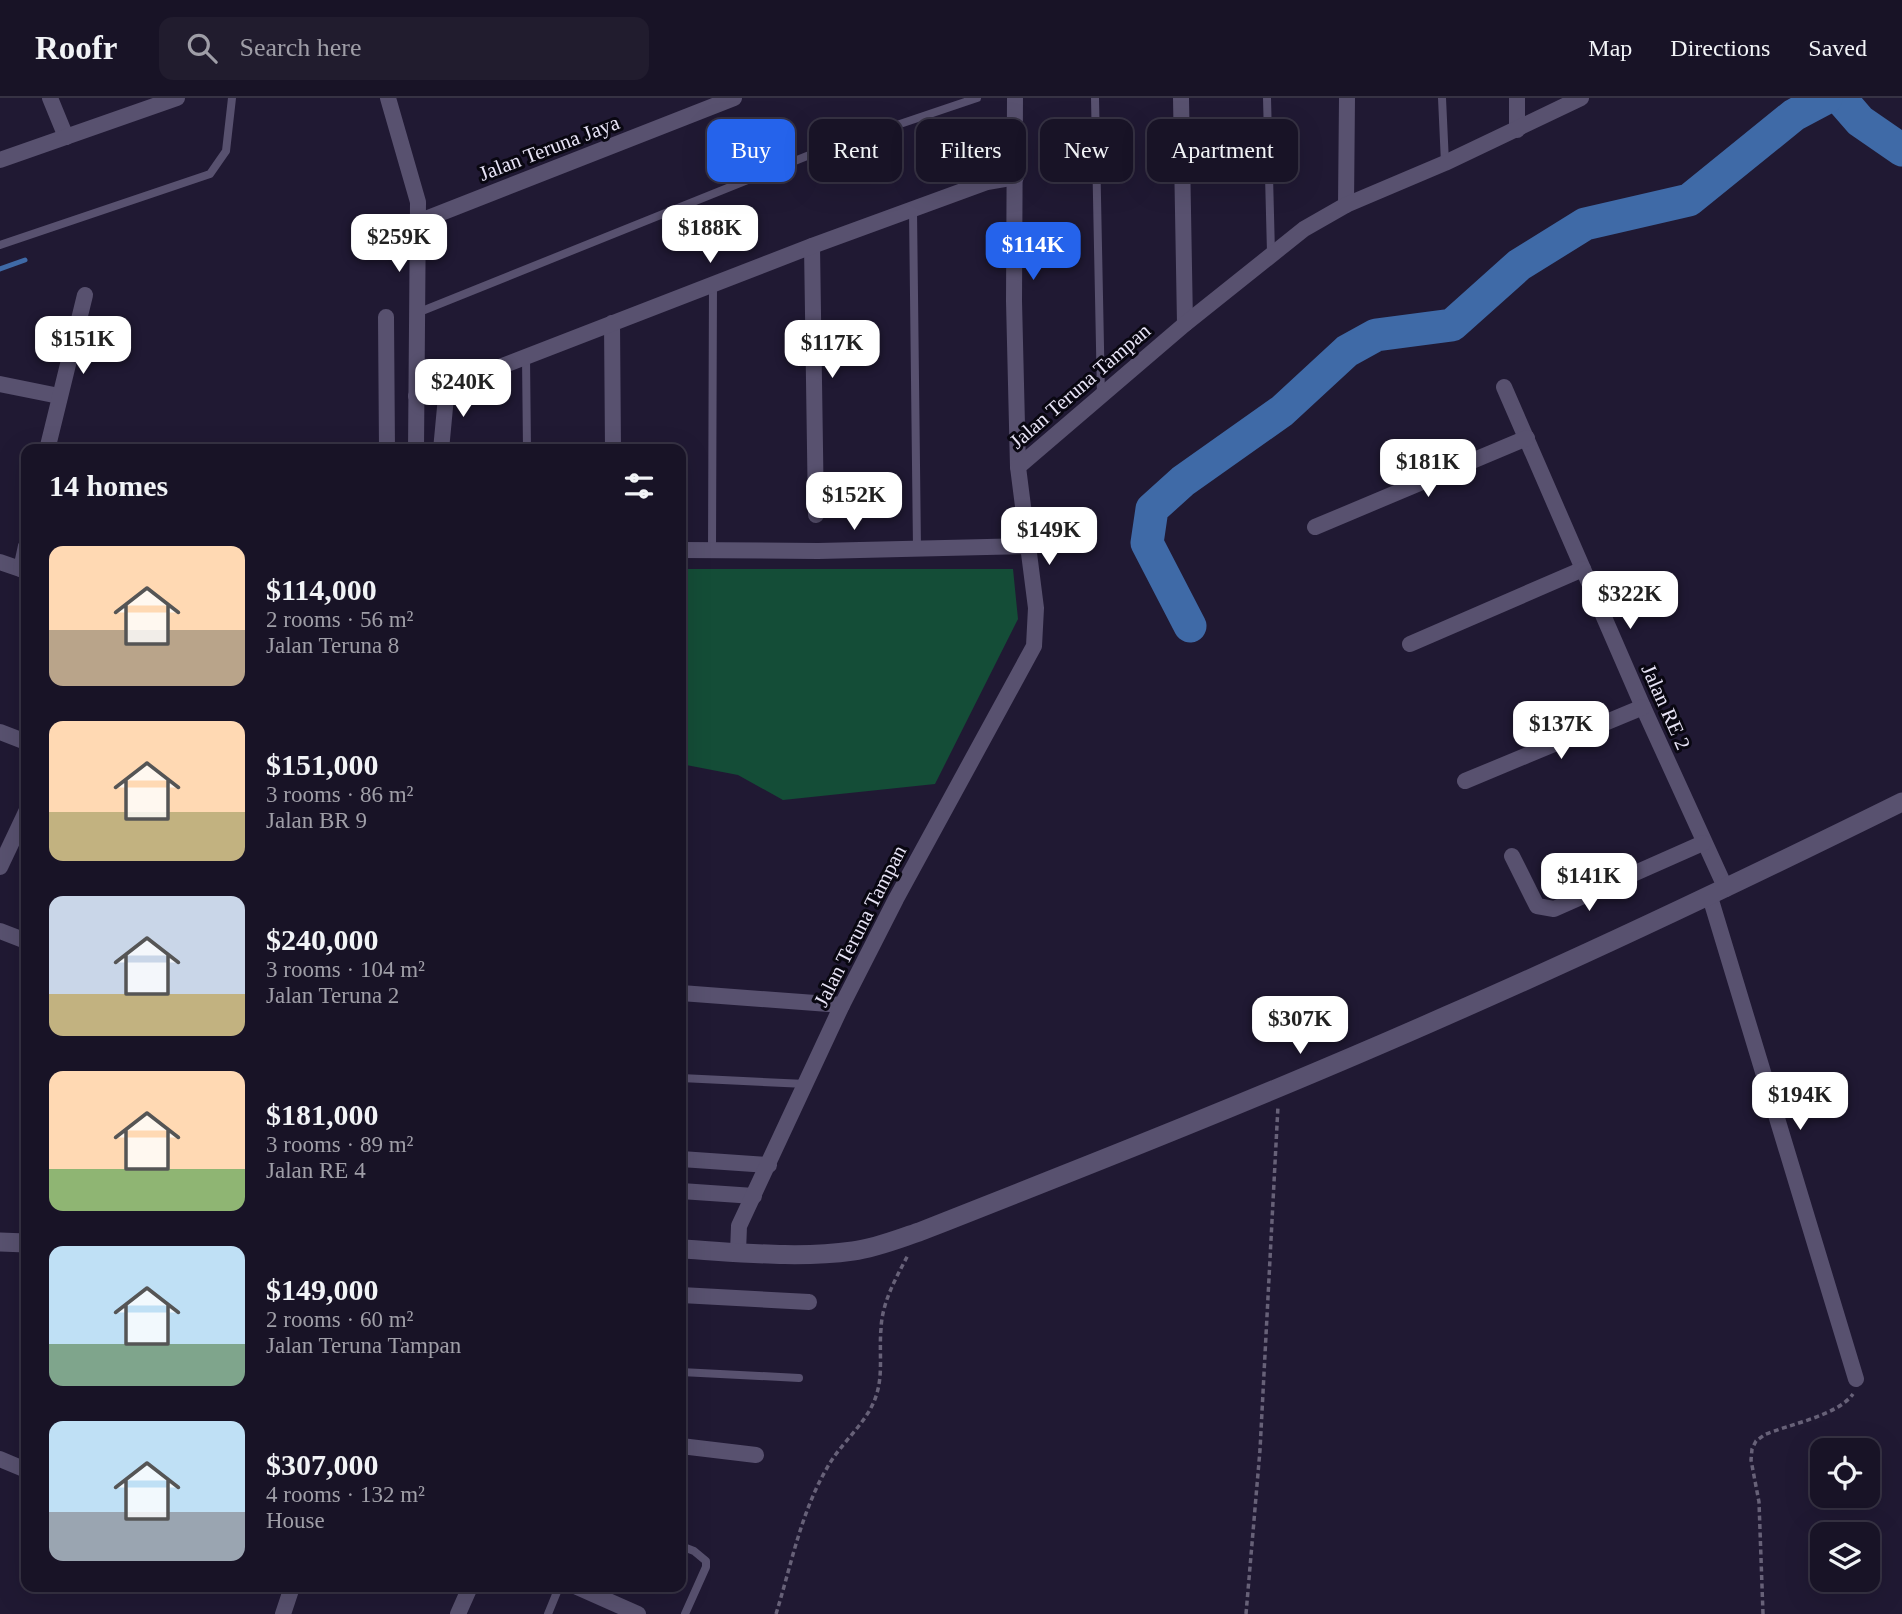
<!DOCTYPE html>
<html lang="en">
<head>
<meta charset="utf-8">
<style>
	:root { --surface:#181326; --page:#211c2e; --text:#f1f3f6; --muted:#9f9ea7; --line:#363243; --accent:#2563eb }
	body { margin:0; font-family:Georgia,serif; background:var(--page); color:var(--text); height:100vh; display:flex; flex-direction:column; font-size:26px; white-space:nowrap }
	* { box-sizing:border-box; margin:0 }
	p { font-size:23px; color:var(--muted) }
	.icon { flex:none; width:38px; height:38px; fill:none; stroke:currentColor; stroke-width:2; stroke-linecap:round; stroke-linejoin:round }
	.map { position:relative; flex:1; overflow:hidden }
	.drawer { position:absolute; left:21px; top:346px; width:665px; height:1148px; display:flex; flex-direction:column; background:var(--surface); border-radius:14px; box-shadow:0 7px 28px #0002,0 0 0 2px var(--line) }
	.drawer>* { flex:none }
	.guide { position:absolute; left:707px; top:21px; width:665px; height:63px; display:flex; gap:14px }
	.tools { position:absolute; left:1810px; top:1340px; display:grid; gap:14px }
	.tools a { display:grid; place-items:center; width:70px; height:70px; border-radius:14px; background:var(--surface); box-shadow:0 7px 28px #0002,0 0 0 2px var(--line); font-size:35px }
	.price { position:absolute; translate:-50% -60px; padding:0 16px; border-radius:14px; background:#fff; color:#222; font-size:23px; line-height:46px; filter:drop-shadow(0 2px 4px #0008) }
	.price::after { content:''; position:absolute; left:50%; top:42px; width:21px; height:16px; margin-left:-10px; background:inherit; clip-path:polygon(0 0,100% 0,50% 100%) }
	.price.active { background:var(--accent); color:#fff }
	ul { padding:0; list-style:none }
	li { display:flex; align-items:center; gap:21px; height:175px; padding:0 28px }
	li span { display:grid; place-items:center; flex:none; width:196px; height:140px; border-radius:14px; color:#555 }
	li>.icon { margin-inline-start:auto }
	span .icon { width:84px; height:84px; fill:#fffc; stroke-width:1 }
	li b { font-size:30px }
	h2 { display:flex; justify-content:space-between; align-items:center; height:84px; padding:0 28px; font-size:30px }
	.tag { padding:0 24px; border-radius:14px; background:var(--surface); box-shadow:0 7px 28px #0002,0 0 0 2px var(--line); font-size:24px; line-height:63px }
	.tag.active { background:var(--accent); color:#fff }
	header { display:flex; align-items:center; gap:42px; box-sizing:border-box; height:98px; padding:0 35px; background:var(--surface); border-bottom:2px solid var(--line) }
	header strong { font-size:33px }
	nav { display:flex; gap:38px; margin-inline-start:auto; font-size:24px }
	.search { width:490px; height:63px; background:var(--page); display:flex; align-items:center; gap:18px; box-sizing:border-box; padding:0 24px; border-radius:14px; color:var(--muted); font-size:26px }
	.map>svg:first-child { display:block }
	.green { fill:#144d37 }
	.lines { fill:none; stroke-linecap:round; stroke-linejoin:round }
	.stream { stroke:#3f6aa7; stroke-width:5 }
	.river { stroke:#3f6aa7; stroke-width:33 }
	.path { stroke:#676178; stroke-width:3.5; stroke-dasharray:5 3.5; stroke-linecap:butt }
	.service { stroke:#58516f; stroke-width:8 }
	.minor { stroke:#58516f; stroke-width:16 }
	.tertiary { stroke:#58516f; stroke-width:19 }
	.labels { text-anchor:middle; dominant-baseline:central; stroke-width:6; stroke-linejoin:round; paint-order:stroke }
	.street-label { font-size:21px; fill:#e8e4f6; stroke:#090711 }
</style>
</head>
<body>
<header>
<strong>Roofr</strong>
<div class="search"><svg class="icon" aria-label="search" viewBox="0 0 24 24"><circle cx="10" cy="10" r="6"/><path d="M15 15l6 6"/></svg>Search here</div>
<nav><a>Map</a><a>Directions</a><a>Saved</a></nav>
</header>
<div class="map">
<svg width="1902" height="1516" viewBox="0 0 1902 1516">
	<rect width="100%" height="100%" fill="#201933"/>
	<polygon class="green" points="681,471 1013,471 1018,521 935,686 783,702 738,677 681,666"/>
	<g class="lines">
		<polyline class="stream" points="0,171 25,162"/>
		<g class="river">
			<polyline points="1840,0 1860,23 1902,52"/>
			<polyline points="1190,528 1147,445 1152,411 1183,383 1282,313 1347,253 1376,237 1452,227 1519,167 1585,126 1689,102 1794,17 1826,0"/>
		</g>
		<g class="path">
			<path d="M776 1516C791 1468 801 1414 827 1370 841 1344 869 1324 877 1295 883 1275 879 1252 881 1231 882 1204 896 1180 908 1157"/>
			<polyline points="1246,1516 1260,1352 1278,1008"/>
			<path d="M1763 1516 1759 1404 1751 1362 1752 1351 1756 1343 1764 1337C1789 1326 1837 1318 1853 1296"/>
		</g>
		<g class="service">
			<polyline points="1095,0 1101,298"/>
			<polyline points="1267,0 1271,155"/>
			<polyline points="1442,0 1445,65"/>
			<polyline points="913,112 917,451"/>
			<polyline points="0,147 210,76 226,53 232,0"/>
			<polyline points="417,215 817,54 977,0"/>
			<polyline points="526,259 527,352"/>
			<polyline points="712,452 713,186"/>
			<polyline points="681,980 806,986"/>
			<polyline points="681,1274 799,1280"/>
			<polyline points="681,1448 694,1453 706,1463 706,1469 685,1516"/>
			<polyline points="548,1516 559,1489"/>
		</g>
		<g class="minor">
			<polyline points="50,0 66,39"/>
			<polyline points="388,0 418,104 416,352"/>
			<polyline points="1015,0 1014,203 1018,369"/>
			<polyline points="1181,0 1185,226"/>
			<polyline points="1517,0 1517,32"/>
			<polyline points="0,62 177,0"/>
			<polyline points="1346,107 1347,0"/>
			<polyline points="418,124 734,0"/>
			<polyline points="812,148 816,417"/>
			<polyline points="386,219 387,352"/>
			<polyline points="612,225 613,352"/>
			<polyline points="0,286 59,298"/>
			<polyline points="1504,289 1643,609 1726,791"/>
			<polyline points="416,298 479,277 812,148 987,84 1016,79"/>
			<polyline points="47,352 85,197"/>
			<polyline points="441,352 447,288"/>
			<polyline points="1315,429 1527,340"/>
			<polyline points="681,452 818,453 1027,448"/>
			<polyline points="0,464 26,473"/>
			<polyline points="21,471 26,448"/>
			<polyline points="1410,546 1583,471"/>
			<polyline points="0,634 26,644"/>
			<polyline points="1465,683 1643,609"/>
			<polyline points="1512,758 1537,808 1554,811 1703,745"/>
			<polyline points="0,769 26,714"/>
			<polyline points="1710,799 1856,1281"/>
			<polyline points="0,833 26,843"/>
			<polyline points="681,895 842,907"/>
			<polyline points="681,1061 769,1067"/>
			<polyline points="681,1093 754,1098"/>
			<polyline points="738,1154 739,1128 842,907 896,801 1034,548 1036,510 1018,369 1185,226 1304,131 1346,107 1445,65 1581,0"/>
			<polyline points="681,1197 809,1204"/>
			<polyline points="681,1348 756,1357"/>
			<polyline points="0,1361 26,1372"/>
			<polyline points="577,1489 638,1516"/>
			<polyline points="283,1516 292,1489"/>
			<polyline points="458,1516 470,1489"/>
		</g>
		<g class="tertiary">
			<polyline points="0,1144 26,1145"/>
			<path d="M681 1151C737 1154 797 1161 853 1153 876 1150 898 1141 919 1134 1097 1064 1274 994 1448 917 1602 850 1752 778 1902 704"/>
		</g>
	</g>
	<g class="labels">
		<g class="street-label">
			<text transform="translate(549 50) rotate(-21)">Jalan Teruna Jaya</text>
			<text transform="translate(1080 288) rotate(-41)">Jalan Teruna Tampan</text>
			<text transform="translate(1666 609) rotate(66)">Jalan RE 2</text>
			<text transform="translate(860 828) rotate(-63)">Jalan Teruna Tampan</text>
		</g>
	</g>
</svg>
<div class="tools">
<a><svg class="icon" aria-label="locate" viewBox="0 0 24 24"><circle cx="12" cy="12" r="6"/><path d="M12 2v4M12 18v4M2 12h4M18 12h4"/></svg></a>
<a><svg class="icon" aria-label="layers" viewBox="0 0 24 24"><path d="M12 4l9 5-9 5-9-5zM3 14l9 5 9-5"/></svg></a>
</div>
<b class="price" style="left:710px;top:167px">$188K</b>
<b class="price" style="left:399px;top:176px">$259K</b>
<b class="price active" style="left:1033px;top:184px">$114K</b>
<b class="price" style="left:83px;top:278px">$151K</b>
<b class="price" style="left:832px;top:282px">$117K</b>
<b class="price" style="left:463px;top:321px">$240K</b>
<b class="price" style="left:1428px;top:401px">$181K</b>
<b class="price" style="left:854px;top:434px">$152K</b>
<b class="price" style="left:1049px;top:469px">$149K</b>
<b class="price" style="left:1630px;top:533px">$322K</b>
<b class="price" style="left:1561px;top:663px">$137K</b>
<b class="price" style="left:1589px;top:815px">$141K</b>
<b class="price" style="left:1300px;top:958px">$307K</b>
<b class="price" style="left:1800px;top:1034px">$194K</b>
<div class="guide">
<a class="tag active">Buy</a>
<a class="tag">Rent</a>
<a class="tag">Filters</a>
<a class="tag">New</a>
<a class="tag">Apartment</a>
</div>
<section class="drawer">
<h2>14 homes<svg class="icon" aria-label="filters" viewBox="0 0 24 24"><path d="M4 7h16M4 17h16"/><circle cx="9" cy="7" r="2"/><circle cx="15" cy="17" r="2"/></svg></h2>
<ul>
<li><span style="background:linear-gradient(#ffd9b3 60%,#b9a48a 0)"><svg class="icon" aria-label="home" viewBox="0 0 24 24"><path d="M3 11l9-7 9 7M6 9v11h12V9"/></svg></span><div><b>$114,000</b><p>2 rooms · 56 m²</p><p>Jalan Teruna 8</p></div></li>
<li><span style="background:linear-gradient(#ffd9b3 65%,#c2b280 0)"><svg class="icon" aria-label="home" viewBox="0 0 24 24"><path d="M3 11l9-7 9 7M6 9v11h12V9"/></svg></span><div><b>$151,000</b><p>3 rooms · 86 m²</p><p>Jalan BR 9</p></div></li>
<li><span style="background:linear-gradient(#c9d6e8 70%,#c2b280 0)"><svg class="icon" aria-label="home" viewBox="0 0 24 24"><path d="M3 11l9-7 9 7M6 9v11h12V9"/></svg></span><div><b>$240,000</b><p>3 rooms · 104 m²</p><p>Jalan Teruna 2</p></div></li>
<li><span style="background:linear-gradient(#ffd9b3 70%,#8fb573 0)"><svg class="icon" aria-label="home" viewBox="0 0 24 24"><path d="M3 11l9-7 9 7M6 9v11h12V9"/></svg></span><div><b>$181,000</b><p>3 rooms · 89 m²</p><p>Jalan RE 4</p></div></li>
<li><span style="background:linear-gradient(#bfe0f5 70%,#7fa58c 0)"><svg class="icon" aria-label="home" viewBox="0 0 24 24"><path d="M3 11l9-7 9 7M6 9v11h12V9"/></svg></span><div><b>$149,000</b><p>2 rooms · 60 m²</p><p>Jalan Teruna Tampan</p></div></li>
<li><span style="background:linear-gradient(#bfe0f5 65%,#9aa5b1 0)"><svg class="icon" aria-label="home" viewBox="0 0 24 24"><path d="M3 11l9-7 9 7M6 9v11h12V9"/></svg></span><div><b>$307,000</b><p>4 rooms · 132 m²</p><p>House</p></div></li>
</ul>
</section>
</div>
</body>
</html>
